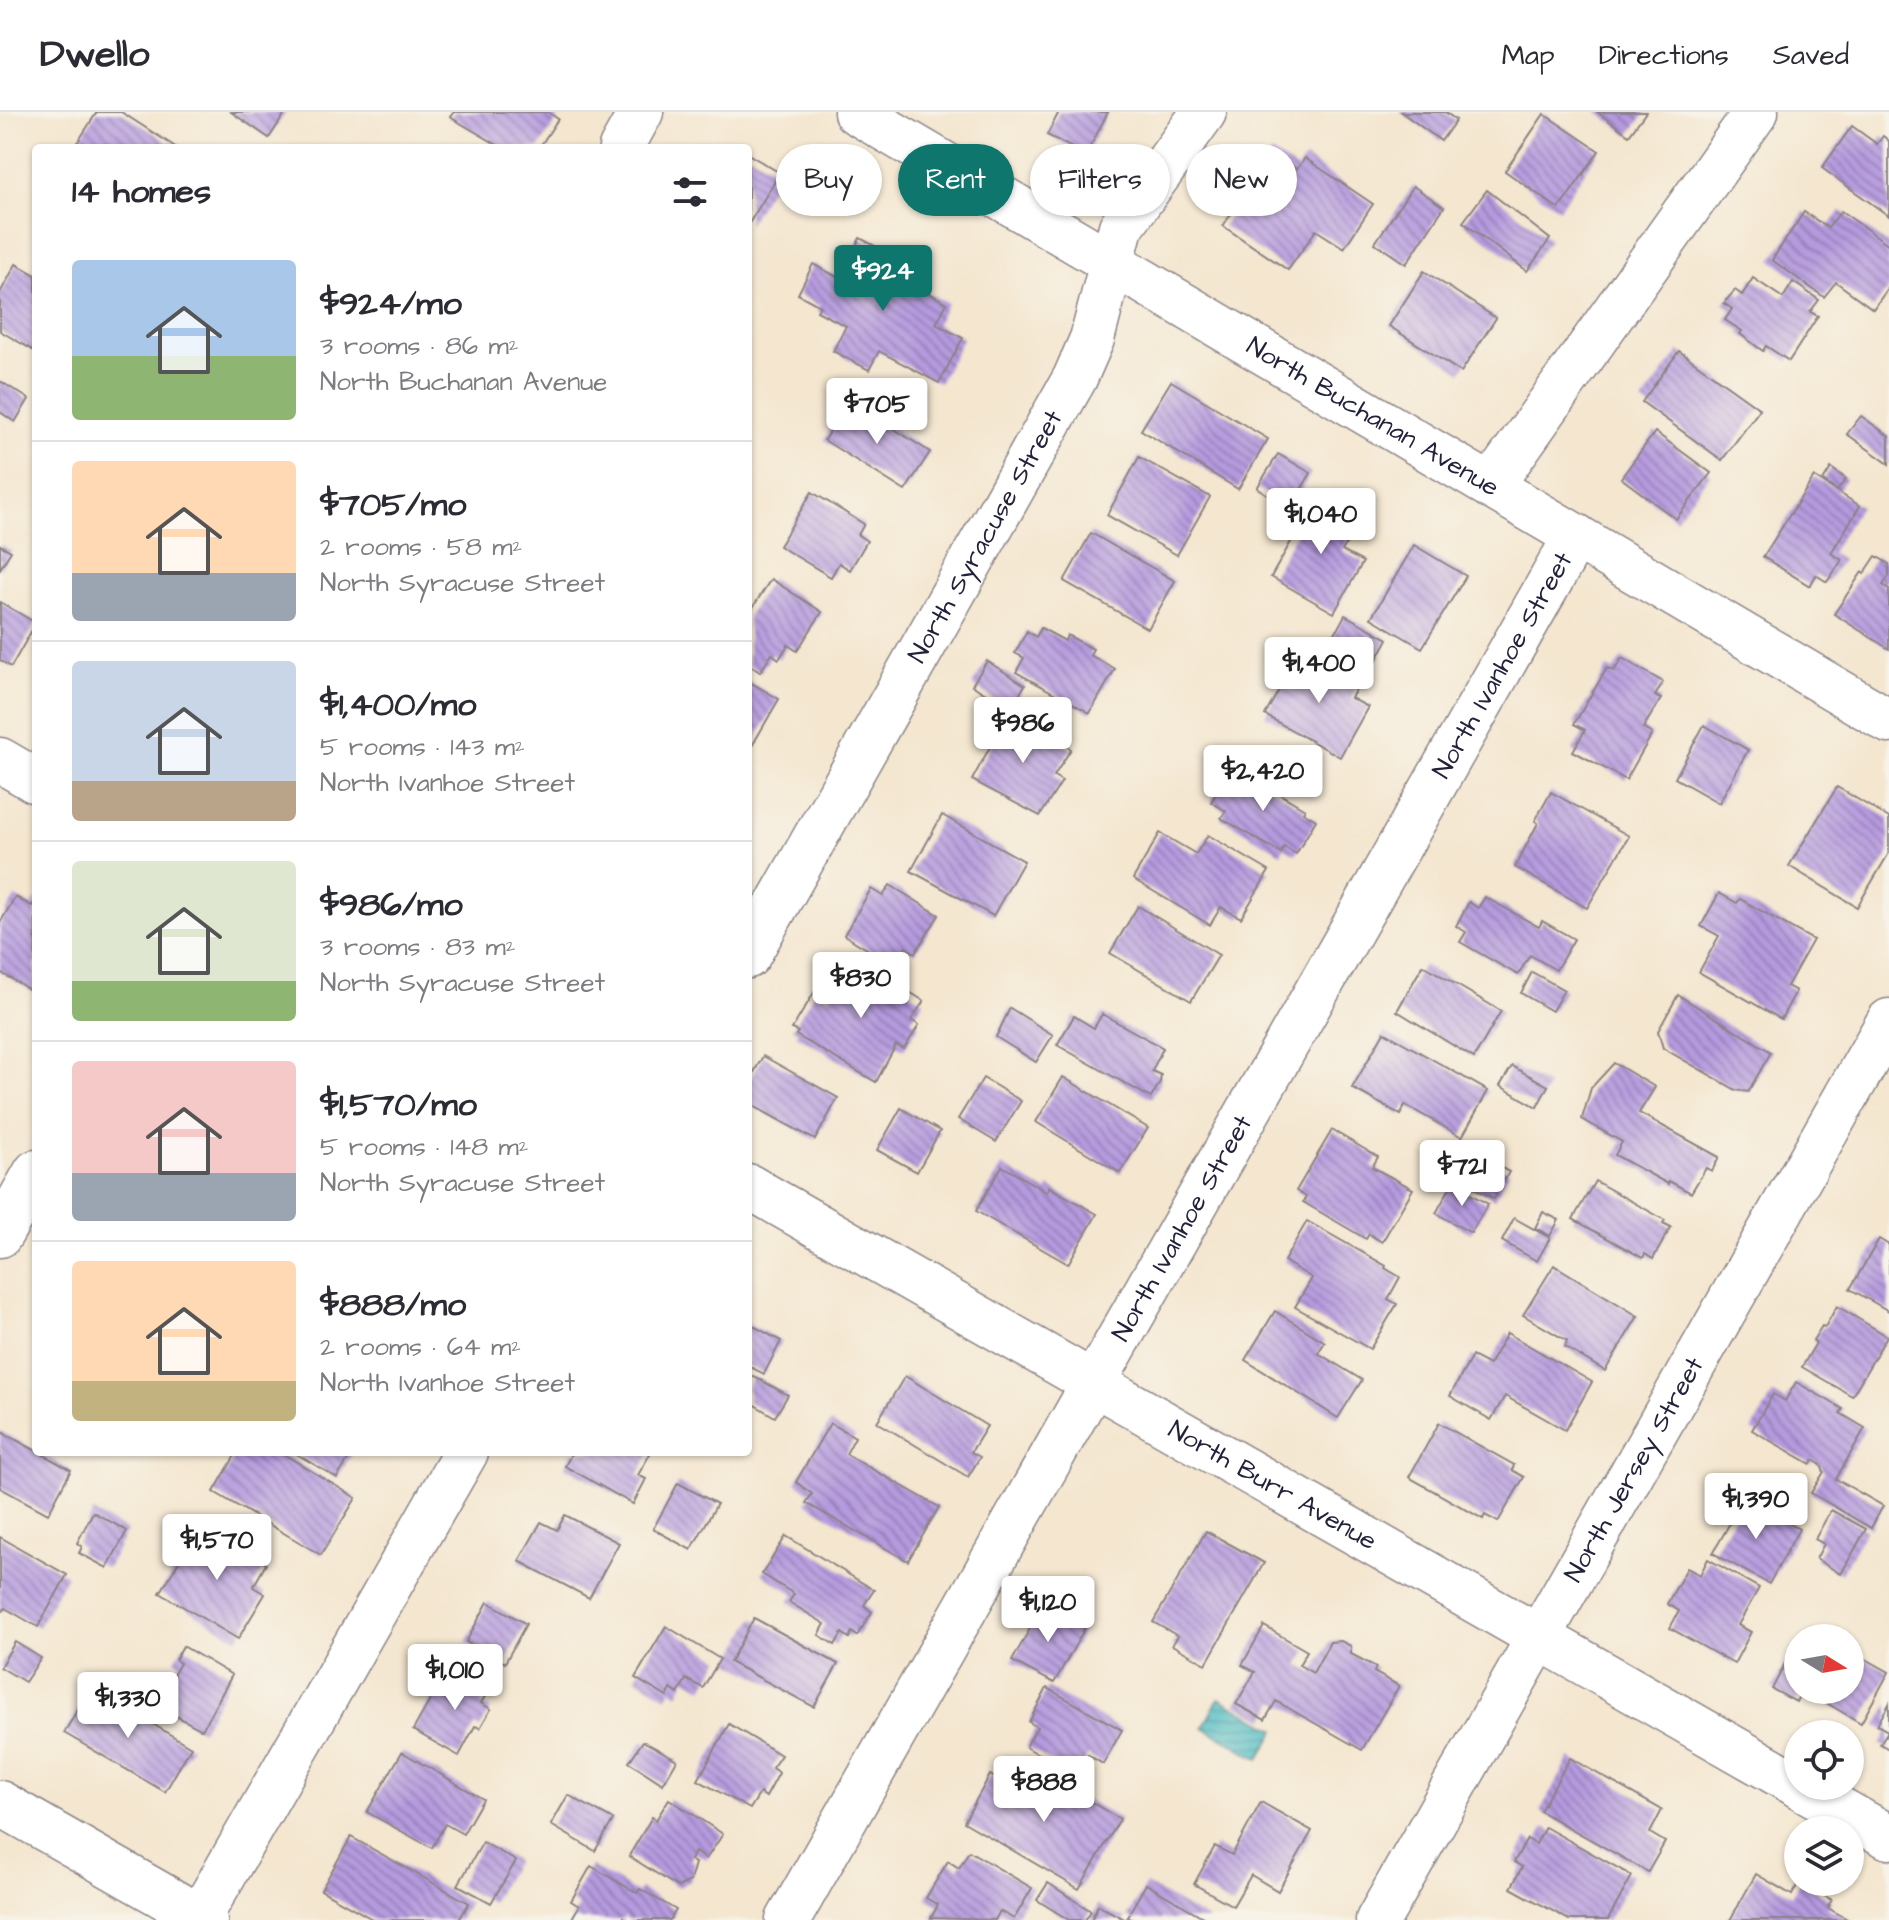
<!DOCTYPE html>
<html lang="en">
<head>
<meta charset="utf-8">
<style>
	:root { --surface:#fff; --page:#f7f7f7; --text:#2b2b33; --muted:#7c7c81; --line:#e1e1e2; --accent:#0f766e }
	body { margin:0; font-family:"Architects Daughter",sans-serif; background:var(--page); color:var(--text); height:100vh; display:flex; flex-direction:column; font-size:30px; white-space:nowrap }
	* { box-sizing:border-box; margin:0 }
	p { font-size:26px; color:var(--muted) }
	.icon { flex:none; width:44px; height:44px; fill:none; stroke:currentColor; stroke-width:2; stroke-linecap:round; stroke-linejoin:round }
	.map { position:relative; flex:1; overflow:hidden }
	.sheet { position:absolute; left:32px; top:32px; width:720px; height:1312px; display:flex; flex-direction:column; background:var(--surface); border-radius:8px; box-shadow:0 2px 6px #0004 }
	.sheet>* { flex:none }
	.guide { position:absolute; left:776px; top:32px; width:760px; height:72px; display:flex; gap:16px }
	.needle { width:52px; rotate:101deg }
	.tools { position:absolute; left:1784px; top:1512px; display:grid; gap:16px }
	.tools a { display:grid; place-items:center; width:80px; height:80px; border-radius:50%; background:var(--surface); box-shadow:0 2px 6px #0004; font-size:40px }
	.price { position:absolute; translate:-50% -68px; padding:0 18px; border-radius:8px; background:#fff; color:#222; font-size:26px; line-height:52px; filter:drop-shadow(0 2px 4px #0008) }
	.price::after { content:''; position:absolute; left:50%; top:48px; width:24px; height:18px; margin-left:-12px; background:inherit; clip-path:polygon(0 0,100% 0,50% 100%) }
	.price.on { background:var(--accent); color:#fff }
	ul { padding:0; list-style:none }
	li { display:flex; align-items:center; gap:24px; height:200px; padding:0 40px }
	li+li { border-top:2px solid var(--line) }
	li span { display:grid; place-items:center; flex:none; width:224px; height:160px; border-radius:8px; color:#555 }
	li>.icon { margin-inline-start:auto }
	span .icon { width:96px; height:96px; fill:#fffc; stroke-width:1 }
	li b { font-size:34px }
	h2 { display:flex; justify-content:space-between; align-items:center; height:96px; padding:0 40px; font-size:34px }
	.pill { padding:0 28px; border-radius:36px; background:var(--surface); box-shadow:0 2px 6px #0004; font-size:28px; line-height:72px }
	.pill.on { background:var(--accent); color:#fff }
	header { display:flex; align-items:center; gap:48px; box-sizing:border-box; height:112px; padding:0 40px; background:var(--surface); border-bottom:2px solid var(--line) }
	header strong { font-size:38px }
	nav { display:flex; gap:44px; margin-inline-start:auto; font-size:28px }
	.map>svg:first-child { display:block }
	.water { fill:url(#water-rules); stroke:#376e7e; stroke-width:2 }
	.building { fill:url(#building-back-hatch) }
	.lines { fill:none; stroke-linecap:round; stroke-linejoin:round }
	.street-casing { stroke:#8b8485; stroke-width:47 }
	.street { stroke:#fff; stroke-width:44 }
	.labels { text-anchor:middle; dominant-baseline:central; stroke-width:6; stroke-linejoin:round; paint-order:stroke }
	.street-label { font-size:26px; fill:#22223b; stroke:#f7f3e8 }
</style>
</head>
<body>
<header>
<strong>Dwello</strong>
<nav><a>Map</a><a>Directions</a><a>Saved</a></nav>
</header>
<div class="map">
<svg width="1889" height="1808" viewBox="0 0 1889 1808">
	<defs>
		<pattern id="water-rules" width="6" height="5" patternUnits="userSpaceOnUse" patternTransform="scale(2)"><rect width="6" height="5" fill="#4cbbc2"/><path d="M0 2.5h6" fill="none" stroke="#3f989f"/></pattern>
		<pattern id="building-back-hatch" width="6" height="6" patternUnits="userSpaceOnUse" patternTransform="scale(2)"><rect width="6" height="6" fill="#b59ade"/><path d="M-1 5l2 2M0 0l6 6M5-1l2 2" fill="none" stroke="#937db5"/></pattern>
	</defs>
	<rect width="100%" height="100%" fill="#f7f3e8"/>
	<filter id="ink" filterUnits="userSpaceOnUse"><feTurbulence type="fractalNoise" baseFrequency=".0125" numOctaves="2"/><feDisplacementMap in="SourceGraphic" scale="16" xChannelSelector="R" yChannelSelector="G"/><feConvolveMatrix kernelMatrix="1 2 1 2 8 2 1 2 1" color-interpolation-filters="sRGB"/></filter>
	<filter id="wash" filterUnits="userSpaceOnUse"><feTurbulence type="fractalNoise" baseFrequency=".006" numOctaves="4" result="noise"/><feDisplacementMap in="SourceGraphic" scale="32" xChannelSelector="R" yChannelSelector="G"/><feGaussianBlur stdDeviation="1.8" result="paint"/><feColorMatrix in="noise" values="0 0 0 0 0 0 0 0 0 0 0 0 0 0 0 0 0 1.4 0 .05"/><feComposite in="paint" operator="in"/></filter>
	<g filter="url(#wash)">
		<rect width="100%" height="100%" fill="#f4e6cf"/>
		<polygon class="water" points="1219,1586 1276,1618 1259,1647 1203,1615"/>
		<g id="blocks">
			<g class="building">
				<polygon points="97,0 121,0 177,36 74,36"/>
				<polygon points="231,0 286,0 269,26"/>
				<polygon points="454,0 548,0 558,7 539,36 503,36 450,5"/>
				<polygon points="1059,0 1108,0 1086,43 1047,23"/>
				<polygon points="1401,0 1445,0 1456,8 1441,29"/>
				<polygon points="1597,0 1646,0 1629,23"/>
				<polygon points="1544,2 1599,39 1559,97 1505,59"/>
				<polygon points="1852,14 1877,32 1883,24 1889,29 1889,104 1822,56"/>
				<polygon points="1272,41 1297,57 1305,46 1373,92 1344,136 1316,118 1288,158 1223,114"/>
				<polygon points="748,42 780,61 748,113"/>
				<polygon points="1413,74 1444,95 1406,152 1375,131"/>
				<polygon points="1487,78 1550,127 1527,159 1463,110"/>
				<polygon points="1841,99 1889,133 1889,175 1873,197 1836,170 1824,185 1772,148 1804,100 1828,116"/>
				<polygon points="860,126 910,153 903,167 947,191 936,212 963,226 939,271 879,239 869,258 833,239 846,214 817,199 820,194 798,182 813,152 839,166"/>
				<polygon points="16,152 36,163 36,240 0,219 0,181"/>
				<polygon points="1424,159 1496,206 1461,260 1389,214"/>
				<polygon points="1753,166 1783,186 1793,170 1819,188 1810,200 1818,204 1789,249 1766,234 1763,239 1740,222 1742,219 1725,208 1732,197 1724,191 1735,178 1742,183"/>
				<polygon points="1679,239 1760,297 1722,348 1642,290"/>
				<polygon points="0,269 29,287 15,310 0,300"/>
				<polygon points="1171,269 1268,327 1238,377 1141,318"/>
				<polygon points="849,288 930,340 905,379 824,328"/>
				<polygon points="1861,304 1889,324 1889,352 1847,322"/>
				<polygon points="1655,320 1711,361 1676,407 1621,366"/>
				<polygon points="1278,342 1311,361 1290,396 1257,376"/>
				<polygon points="1139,345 1210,385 1177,443 1107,403"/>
				<polygon points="1831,356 1846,367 1837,379 1823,369"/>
				<polygon points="1814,365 1860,394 1831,441 1842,448 1827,470 1816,463 1810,474 1763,445"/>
				<polygon points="812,380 864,412 858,423 867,429 850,458 839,451 831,465 779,434"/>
				<polygon points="1317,384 1360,408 1342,439 1363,450 1334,501 1271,465"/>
				<polygon points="1091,421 1175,469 1148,517 1064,469"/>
				<polygon points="0,433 11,439 0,457"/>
				<polygon points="1414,433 1466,464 1422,536 1371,506"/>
				<polygon points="1876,444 1889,452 1889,464 1883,473 1889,477 1889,537 1834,502 1862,460 1864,462"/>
				<polygon points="771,467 822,500 797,539 788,533 779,547 772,542 760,560 748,552 748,503"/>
				<polygon points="0,490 36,511 11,555 0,548"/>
				<polygon points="1345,503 1388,527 1366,567 1323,543"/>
				<polygon points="1041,516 1065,529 1067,523 1093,537 1090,543 1115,557 1090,601 1016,560 1024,546 1015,541 1027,519 1036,525"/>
				<polygon points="1318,544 1361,568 1351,586 1368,595 1340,645 1265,603 1294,551 1310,560"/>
				<polygon points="1622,546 1663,570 1655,584 1661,587 1643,616 1652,622 1626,668 1573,639 1585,618 1574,612 1607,556 1614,559"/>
				<polygon points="987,549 1025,573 1010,598 972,573"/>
				<polygon points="748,569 779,587 748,641"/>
				<polygon points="1009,600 1071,637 1054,664 1062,669 1040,704 972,668"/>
				<polygon points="1704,613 1748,638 1719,691 1675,666"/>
				<polygon points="1229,660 1241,667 1244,661 1305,697 1303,700 1316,708 1296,742 1284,735 1281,741 1221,706 1226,699 1211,690"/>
				<polygon points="1837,675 1889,706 1889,741 1857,795 1789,754"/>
				<polygon points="1551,680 1629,724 1587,796 1515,755 1538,711 1535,709"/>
				<polygon points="942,703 1024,749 993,804 911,759"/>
				<polygon points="1160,721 1196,742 1208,723 1269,759 1241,806 1221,795 1210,813 1133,767"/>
				<polygon points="890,773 939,803 915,841 906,835 895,854 844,823 871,777 883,784"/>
				<polygon points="1719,781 1737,791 1740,787 1813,828 1787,874 1796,879 1781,907 1699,860 1719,824 1701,814"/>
				<polygon points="15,785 32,794 36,787 35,881 0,860 0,811"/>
				<polygon points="1485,785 1539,815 1542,809 1574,827 1556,858 1530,843 1518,863 1460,830 1466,820 1456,814 1469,790 1478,796"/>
				<polygon points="1138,794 1219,843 1191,889 1110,841"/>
				<polygon points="853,845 924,889 911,908 919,913 904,937 896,933 876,970 796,923 798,920 792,917 815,879 828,886"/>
				<polygon points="1423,853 1501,899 1474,946 1397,899"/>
				<polygon points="1532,860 1564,878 1552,899 1521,881"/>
				<polygon points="1678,883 1771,940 1748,980 1736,978 1663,936 1658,919"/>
				<polygon points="1010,896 1053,923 1036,950 996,925"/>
				<polygon points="1102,902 1163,936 1152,959 1161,963 1160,970 1151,986 1057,933 1074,904 1094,916"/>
				<polygon points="1384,920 1488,979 1462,1025 1405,993 1401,1003 1352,976"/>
				<polygon points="763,944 838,986 815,1028 748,991 748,971"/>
				<polygon points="1614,951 1655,975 1639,1001 1719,1045 1712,1059 1706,1056 1691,1081 1669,1069 1668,1072 1615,1043 1622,1030 1582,1007 1591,976"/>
				<polygon points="1512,954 1548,974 1537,995 1500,974"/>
				<polygon points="1063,965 1148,1016 1120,1061 1036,1010"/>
				<polygon points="983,966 1021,989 996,1030 958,1007"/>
				<polygon points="901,996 940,1019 917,1060 877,1038"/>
				<polygon points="1332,1018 1378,1045 1372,1055 1413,1077 1382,1130 1369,1122 1366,1127 1303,1090 1306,1085 1296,1079"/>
				<polygon points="1469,1038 1509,1060 1494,1087 1454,1065"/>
				<polygon points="1002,1054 1047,1080 1049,1075 1097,1102 1068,1152 976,1099"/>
				<polygon points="1595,1069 1665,1108 1663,1111 1671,1115 1653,1147 1645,1142 1643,1146 1573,1107"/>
				<polygon points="1452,1072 1488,1092 1471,1121 1436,1101"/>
				<polygon points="1543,1100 1559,1108 1550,1124 1535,1116"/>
				<polygon points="1514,1106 1550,1126 1537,1149 1502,1129"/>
				<polygon points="1307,1109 1386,1154 1385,1156 1400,1165 1388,1187 1397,1192 1370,1237 1295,1195 1312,1166 1284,1149"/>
				<polygon points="1879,1127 1889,1133 1889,1199 1850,1177"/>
				<polygon points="1554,1153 1638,1204 1605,1259 1565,1235 1567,1229 1523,1203"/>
				<polygon points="1837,1194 1887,1224 1852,1284 1802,1255 1816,1231 1813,1228 1822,1214 1825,1215"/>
				<polygon points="1275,1199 1325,1230 1318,1241 1362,1268 1338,1306 1245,1248"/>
				<polygon points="748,1211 781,1229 764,1262 748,1254"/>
				<polygon points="1507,1221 1592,1270 1565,1318 1505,1284 1491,1308 1450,1284 1472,1244 1489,1253"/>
				<polygon points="753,1264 788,1283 775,1305 748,1289 748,1273"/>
				<polygon points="905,1264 987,1314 971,1340 980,1345 968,1365 877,1310"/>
				<polygon points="1796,1270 1843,1297 1840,1301 1865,1316 1836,1367 1883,1394 1871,1416 1811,1381 1824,1360 1821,1353 1813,1348 1811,1352 1752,1318 1773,1282 1785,1289"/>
				<polygon points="830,1311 855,1325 846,1342 939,1395 908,1449 806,1391 812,1382 796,1370"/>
				<polygon points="1439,1311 1514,1353 1512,1358 1524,1365 1498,1410 1485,1403 1483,1407 1409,1365"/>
				<polygon points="0,1319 71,1358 48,1402 0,1376"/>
				<polygon points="237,1340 280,1340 356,1386 321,1443 214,1380"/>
				<polygon points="293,1340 353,1340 337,1366"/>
				<polygon points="572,1340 651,1340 638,1363 646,1367 633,1392 565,1354"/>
				<polygon points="678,1371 717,1392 691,1438 653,1417"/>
				<polygon points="1744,1386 1799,1417 1769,1472 1713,1441"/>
				<polygon points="1831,1398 1866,1417 1841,1462 1816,1447 1824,1432 1815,1427"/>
				<polygon points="93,1400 127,1419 107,1456 79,1441 82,1435 77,1431"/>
				<polygon points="565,1403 619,1431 589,1486 519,1449 541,1410 557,1418"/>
				<polygon points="201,1413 266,1452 253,1475 265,1482 238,1527 160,1481"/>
				<polygon points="1206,1419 1264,1451 1206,1552 1172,1533 1178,1524 1153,1510"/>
				<polygon points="786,1424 874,1478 864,1493 872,1500 857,1524 852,1520 849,1526 842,1521 835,1533 819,1523 825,1512 789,1490 794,1482 762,1462"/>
				<polygon points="0,1425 67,1463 38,1515 5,1496 3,1499 0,1498"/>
				<polygon points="1708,1447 1759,1476 1738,1513 1751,1520 1734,1552 1670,1516 1679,1499 1667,1492 1687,1456 1700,1463"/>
				<polygon points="488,1490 526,1512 505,1551 466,1530"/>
				<polygon points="1043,1493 1085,1516 1054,1571 1012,1549"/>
				<polygon points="754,1506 838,1552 814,1595 730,1550"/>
				<polygon points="666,1514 720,1547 703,1576 686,1567 678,1582 671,1577 667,1585 635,1566"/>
				<polygon points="1264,1514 1307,1539 1299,1553 1313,1561 1330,1530 1341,1529 1351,1534 1351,1542 1376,1555 1374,1560 1399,1574 1362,1638 1276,1589 1265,1608 1236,1592 1255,1560 1242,1553"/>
				<polygon points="15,1530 41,1546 25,1570 0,1555"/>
				<polygon points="183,1534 232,1563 202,1618 156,1593 180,1551 175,1548"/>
				<polygon points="1792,1538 1798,1542 1798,1578 1802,1578 1796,1590 1772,1577"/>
				<polygon points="1850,1538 1889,1560 1861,1611 1813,1583 1816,1578 1850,1578"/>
				<polygon points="458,1555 491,1574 481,1591 491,1597 480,1616 475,1614 459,1644 413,1618 441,1569 448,1572"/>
				<polygon points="91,1575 191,1635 165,1680 64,1621"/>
				<polygon points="1047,1576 1122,1618 1103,1652 1088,1643 1076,1664 1026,1635 1037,1615 1029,1610"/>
				<polygon points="1889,1592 1889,1637 1880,1632 1888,1619 1877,1613"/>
				<polygon points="729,1612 781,1643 772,1656 779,1661 766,1685 760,1681 750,1697 698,1668"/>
				<polygon points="643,1629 677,1648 663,1672 629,1650"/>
				<polygon points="402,1640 483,1687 463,1722 445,1712 432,1736 367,1700"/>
				<polygon points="1570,1646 1662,1698 1650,1721 1665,1730 1648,1760 1540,1699"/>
				<polygon points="1027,1653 1120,1707 1079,1777 964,1710 990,1663 1014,1677"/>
				<polygon points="568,1683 613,1708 595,1739 551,1713"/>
				<polygon points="669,1687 723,1722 706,1747 695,1740 690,1748 695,1751 690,1769 678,1775 629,1744 652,1705 656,1708"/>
				<polygon points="1261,1690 1312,1719 1278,1779 1251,1763 1233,1794 1194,1772 1215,1734 1232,1743"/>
				<polygon points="1545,1715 1632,1764 1608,1808 1569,1808 1511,1776 1522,1755 1514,1750 1527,1727 1536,1732"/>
				<polygon points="351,1725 469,1791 459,1808 374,1808 321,1778"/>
				<polygon points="483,1730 516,1749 491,1791 458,1773"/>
				<polygon points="969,1739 1032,1776 1014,1807 1000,1799 995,1808 931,1806 938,1793 926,1786 948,1749 959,1756"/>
				<polygon points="591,1754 637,1781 640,1777 676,1798 670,1808 628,1808 624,1805 623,1808 571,1808 579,1794 571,1789"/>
				<polygon points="1756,1762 1792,1783 1799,1770 1832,1788 1828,1796 1849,1808 1730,1808"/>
				<polygon points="1048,1771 1091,1799 1085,1808 1069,1808 1037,1788"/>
				<polygon points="1146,1772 1208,1808 1133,1808 1127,1805"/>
				<polygon points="1098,1793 1126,1808 1091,1808"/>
			</g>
		</g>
	</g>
	<g filter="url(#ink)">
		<use href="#blocks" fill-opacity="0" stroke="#8b8485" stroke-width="2"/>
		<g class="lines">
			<defs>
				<g id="street">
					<path id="s1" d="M856 0 1889 609"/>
					<polyline points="621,36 641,0"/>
					<polyline points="1491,374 1756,0"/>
					<polyline points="0,648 36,669"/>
					<path id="s2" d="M748 844 1075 266 1092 227 1121 115 1204 0"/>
					<path id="s3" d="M748 1074 1798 1673"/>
					<polyline points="0,1123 36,1060"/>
					<polyline points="1799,1674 1889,1725"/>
					<polyline points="0,1691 205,1808"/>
					<polyline points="198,1808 466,1340"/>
					<path id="s4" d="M788 1808 1576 424"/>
					<path id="s5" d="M1378 1808 1889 909"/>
				</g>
			</defs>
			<use href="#street" class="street-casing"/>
			<use href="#street" class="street"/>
		</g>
	</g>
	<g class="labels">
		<g class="street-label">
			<text stroke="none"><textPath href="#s1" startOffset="600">North Buchanan Avenue</textPath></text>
			<text stroke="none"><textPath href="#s2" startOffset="482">North Syracuse Street</textPath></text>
			<text stroke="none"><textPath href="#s4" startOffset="1444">North Ivanhoe Street</textPath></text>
			<text stroke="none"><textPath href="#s4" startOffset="796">North Ivanhoe Street</textPath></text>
			<text stroke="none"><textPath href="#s5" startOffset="518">North Jersey Street</textPath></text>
			<text stroke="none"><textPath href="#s3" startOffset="604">North Burr Avenue</textPath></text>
		</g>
	</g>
</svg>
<div class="tools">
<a><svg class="needle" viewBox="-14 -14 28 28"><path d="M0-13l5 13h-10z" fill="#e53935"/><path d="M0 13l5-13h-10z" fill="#7c7c81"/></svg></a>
<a><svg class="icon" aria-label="locate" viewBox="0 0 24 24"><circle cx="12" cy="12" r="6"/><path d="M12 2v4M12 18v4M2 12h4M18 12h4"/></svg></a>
<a><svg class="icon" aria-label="layers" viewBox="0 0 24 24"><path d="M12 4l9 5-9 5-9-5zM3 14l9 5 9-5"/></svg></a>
</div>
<b class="price on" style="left:883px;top:201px">$924</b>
<b class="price" style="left:877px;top:334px">$705</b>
<b class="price" style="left:1321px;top:444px">$1,040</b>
<b class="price" style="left:1319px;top:593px">$1,400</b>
<b class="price" style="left:1023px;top:653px">$986</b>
<b class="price" style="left:1263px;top:701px">$2,420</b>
<b class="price" style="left:861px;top:908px">$830</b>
<b class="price" style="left:1462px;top:1096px">$721</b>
<b class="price" style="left:1756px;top:1429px">$1,390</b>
<b class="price" style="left:217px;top:1470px">$1,570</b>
<b class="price" style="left:1048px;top:1532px">$1,120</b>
<b class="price" style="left:455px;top:1600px">$1,010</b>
<b class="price" style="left:128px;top:1628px">$1,330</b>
<b class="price" style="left:1044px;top:1712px">$888</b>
<div class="guide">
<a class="pill">Buy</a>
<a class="pill on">Rent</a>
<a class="pill">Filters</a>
<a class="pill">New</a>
</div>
<section class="sheet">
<h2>14 homes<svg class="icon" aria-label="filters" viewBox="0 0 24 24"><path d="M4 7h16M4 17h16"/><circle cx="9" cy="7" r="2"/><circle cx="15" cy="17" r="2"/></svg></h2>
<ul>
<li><span style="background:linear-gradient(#a9c7e8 60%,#8fb573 0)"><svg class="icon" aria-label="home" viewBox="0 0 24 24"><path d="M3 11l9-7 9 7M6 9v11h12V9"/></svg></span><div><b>$924/mo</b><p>3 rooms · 86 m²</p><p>North Buchanan Avenue</p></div></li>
<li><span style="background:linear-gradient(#ffd9b3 70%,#9aa5b1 0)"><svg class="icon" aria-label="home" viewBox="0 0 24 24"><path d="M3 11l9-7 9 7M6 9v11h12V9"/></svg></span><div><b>$705/mo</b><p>2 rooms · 58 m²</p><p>North Syracuse Street</p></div></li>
<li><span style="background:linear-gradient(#c9d6e8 75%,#b9a48a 0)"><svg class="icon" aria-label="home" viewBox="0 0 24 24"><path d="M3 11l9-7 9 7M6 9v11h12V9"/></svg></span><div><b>$1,400/mo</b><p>5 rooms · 143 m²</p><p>North Ivanhoe Street</p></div></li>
<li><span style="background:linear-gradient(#dfe7d0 75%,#8fb573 0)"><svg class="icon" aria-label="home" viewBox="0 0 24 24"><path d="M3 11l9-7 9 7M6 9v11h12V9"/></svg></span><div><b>$986/mo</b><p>3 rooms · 83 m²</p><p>North Syracuse Street</p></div></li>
<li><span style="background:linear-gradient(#f6c9c9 70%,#9aa5b1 0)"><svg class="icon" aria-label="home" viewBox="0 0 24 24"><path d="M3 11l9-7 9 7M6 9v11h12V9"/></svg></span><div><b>$1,570/mo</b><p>5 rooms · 148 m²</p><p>North Syracuse Street</p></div></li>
<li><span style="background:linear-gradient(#ffd9b3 75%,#c2b280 0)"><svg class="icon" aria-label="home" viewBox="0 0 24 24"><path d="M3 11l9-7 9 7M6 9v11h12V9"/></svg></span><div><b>$888/mo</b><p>2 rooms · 64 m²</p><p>North Ivanhoe Street</p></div></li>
</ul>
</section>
</div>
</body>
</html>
